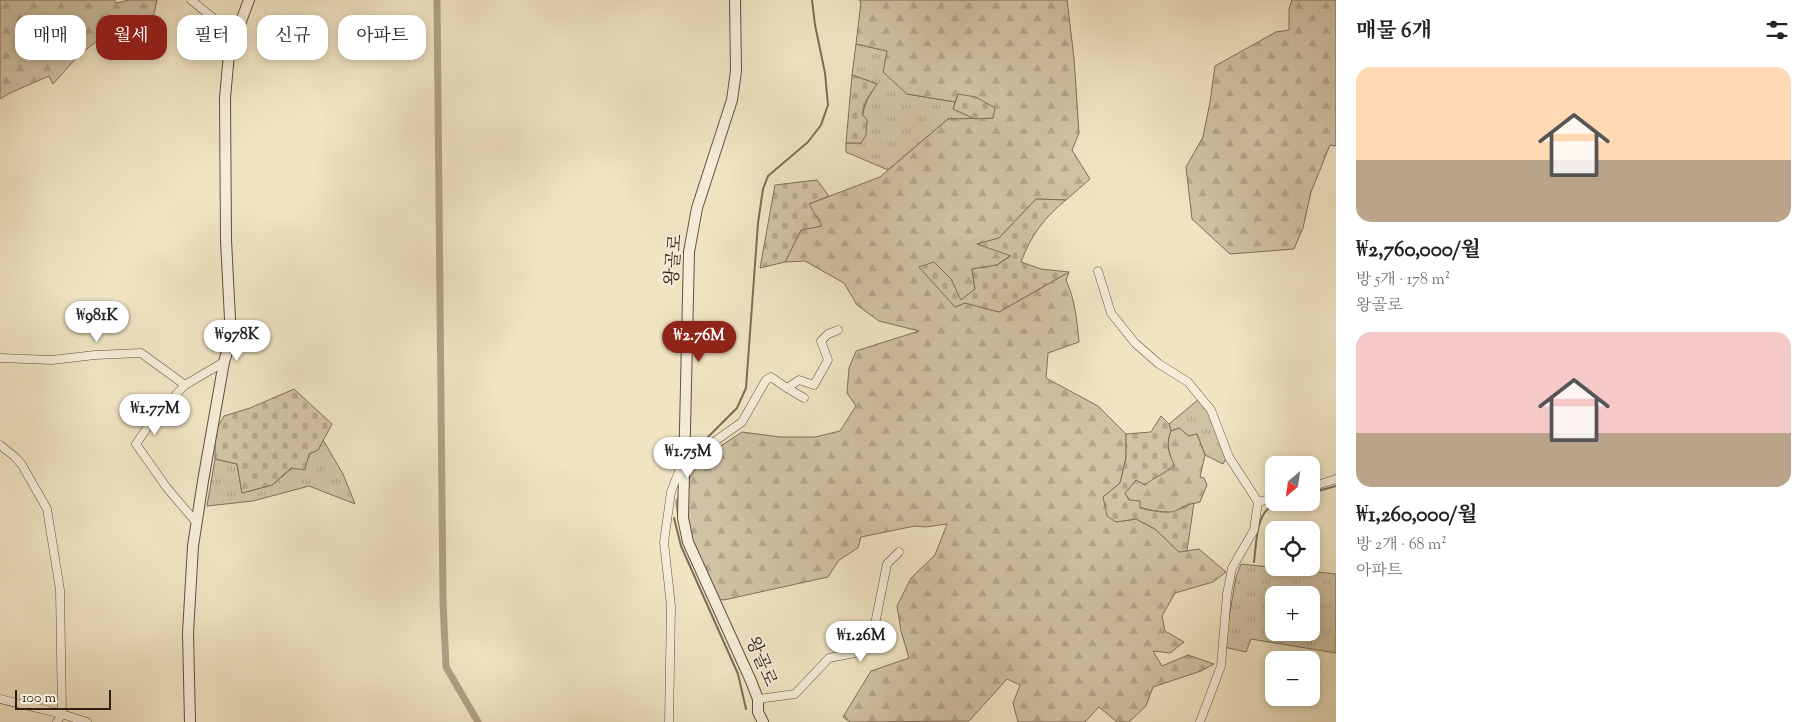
<!DOCTYPE html>
<html lang="ko">
<head>
<meta charset="utf-8">
<style>
	:root { --surface:#fff; --page:#f2f2f2; --text:#222; --muted:#767676; --accent:#8f2418 }
	body { margin:0; font-family:"Sorts Mill Goudy","Noto Serif KR",serif; background:var(--page); color:var(--text); height:100vh; display:flex; flex-direction:column; font-size:19px; white-space:nowrap }
	* { box-sizing:border-box; margin:0 }
	p { font-size:16px; color:var(--muted) }
	.icon { flex:none; width:28px; height:28px; fill:none; stroke:currentColor; stroke-width:2; stroke-linecap:round; stroke-linejoin:round }
	.map { position:relative; flex:1; overflow:hidden }
	.side { display:flex; flex-direction:column; background:var(--surface); width:475px }
	.side>* { flex:none }
	.top-card { position:absolute; left:15px; top:15px; width:475px; height:45px; display:flex; gap:10px }
	.needle { width:32px; rotate:209deg }
	.controls { position:absolute; left:1265px; top:456px; display:grid; gap:10px }
	.controls a { display:grid; place-items:center; width:55px; height:55px; border-radius:10px; background:var(--surface); box-shadow:0 2px 8px #0003; font-size:25px }
	.scale { position:absolute; left:15px; bottom:12px; width:96px; box-sizing:border-box; padding-left:5px; border:2px solid #311e12; border-top:0; font-size:14px; line-height:18px; white-space:nowrap; color:#311e12; -webkit-text-stroke:4px #f5edd8; paint-order:stroke }
	.price { position:absolute; translate:-50% -42px; padding:0 11px; border-radius:18px; background:#fff; color:#222; font-size:16px; line-height:32px; filter:drop-shadow(0 1px 2px #0008) }
	.price::after { content:''; position:absolute; left:50%; top:30px; width:15px; height:11px; margin-left:-8px; background:inherit; clip-path:polygon(0 0,100% 0,50% 100%) }
	.price.on { background:var(--accent); color:#fff }
	ul { padding:0; list-style:none }
	li { display:grid; align-content:center; gap:10px; height:265px; padding:0 20px }
	li span { display:grid; place-items:center; height:155px; border-radius:15px; color:#555 }
	li>.icon { margin-inline-start:auto }
	span .icon { width:90px; height:90px; fill:#fffc; stroke-width:1 }
	li b { font-size:21px }
	h2 { display:flex; justify-content:space-between; align-items:center; height:60px; padding:0 20px; font-size:21px }
	.chip { padding:0 18px; border-radius:15px; background:var(--surface); box-shadow:0 2px 8px #0003; font-size:18px; line-height:45px }
	.chip.on { background:var(--accent); color:#fff }
	main { display:flex; flex:1; min-height:0 }
	.map>svg:first-child { display:block }
	.grass { fill:url(#grass-tufts); stroke:#80705c; fill-rule:evenodd }
	.forest { fill:url(#forest-firs); stroke:#80705c }
	.cemetery { fill:url(#cemetery-stones); stroke:#80705c }
	.lines { fill:none; stroke-linecap:round; stroke-linejoin:round }
	.stream { stroke:#7d6d58; stroke-width:2 }
	.canal { stroke:#afa187; stroke-width:7 }
	.minor-casing { stroke:#61503e; stroke-width:9 }
	.tertiary-casing { stroke:#61503e; stroke-width:12 }
	.minor { stroke:#f5edd8; stroke-width:8 }
	.tertiary { stroke:#f5edd8; stroke-width:10 }
	.labels { text-anchor:middle; dominant-baseline:central; stroke-width:4; stroke-linejoin:round; paint-order:stroke }
	.street-label { font-size:18px; fill:#311e12; stroke:#f5edd8 }
</style>
</head>
<body>
<main>
<div class="map">
<svg width="1336" height="722" viewBox="0 0 1336 722">
	<defs>
		<pattern id="grass-tufts" width="24" height="20" patternUnits="userSpaceOnUse" patternTransform="scale(1.25)"><rect width="24" height="20" fill="#d0c2a5"/><path d="M3 7l-1-3M5 7V3M7 7l1-3M15 17l-1-3M17 17v-4M19 17l1-3" fill="none" stroke="#b3a68d"/></pattern>
		<pattern id="forest-firs" width="22" height="20" patternUnits="userSpaceOnUse" patternTransform="scale(1.25)"><rect width="22" height="20" fill="#d0c2a5"/><path d="M5 1l3.5 6h-7zM16 11l3.5 6h-7z" fill="#b3a68d"/></pattern>
		<pattern id="cemetery-stones" width="16" height="16" patternUnits="userSpaceOnUse" patternTransform="scale(1.25)"><rect width="16" height="16" fill="#d0c2a5"/><path d="M2 7V4a2 2 0 0 1 4 0v3zM10 15v-3a2 2 0 0 1 4 0v3z" fill="#b3a68d"/></pattern>
	</defs>
	<rect width="100%" height="100%" fill="#f0e4c3"/>
	<filter id="stains"><feTurbulence type="fractalNoise" baseFrequency=".004" numOctaves="4"/><feColorMatrix values="0 0 0 0 .2 0 0 0 0 .09 0 0 0 0 .02 0 0 0 .5 -.17"/></filter>
	<radialGradient id="worn" r=".72"><stop offset=".6" stop-color="#630" stop-opacity="0"/><stop offset="1" stop-color="#630" stop-opacity=".3"/></radialGradient>
	<g class="grass">
		<path d="M856 44 887 51 907 94 955 102 953 109 975 119H948L888 170 846 152V143H861C862 116 861 107 877 84L852 75Z"/>
		<polygon points="1199,399 1209,411 1227,457 1223,464 1205,455 1197,434 1189,436 1178,428 1171,431 1169,424"/>
		<polygon points="323,440 343,474 355,504 309,486 253,501 207,506 215,459 237,464 242,493 272,485 309,454 318,450"/>
		<path d="M1241 564 1336 574V653L1251 639 1246 652 1224 647 1236 577ZM1274 595H1311V632H1274Z"/>
	</g>
	<g class="forest">
		<polygon points="0,0 114,0 117,3 129,0 157,0 150,32 110,31 78,56 53,84 49,76 10,93 0,99"/>
		<path d="M859 0H1067L1074 58 1079 133 1072 150 1090 179 1066 200 1036 199 999 238 978 244 1011 255 997 265 972 269 975 289 960 301 951 279 955 307 965 303 999 312 1069 272 1066 280C1075 299 1077 321 1079 342L1048 353 1046 378 1098 406 1126 434V458L1120 483 1103 497 1116 522 1136 519 1155 529 1179 552 1199 549 1226 572 1213 582 1175 593 1162 616 1165 631 1184 642 1170 653 1153 651 1162 666 1188 655 1214 664 1201 671 1153 687 1146 706 1129 722H1117L1099 707 1085 722H1018L1013 703 1020 685 1007 679 969 721 850 722 843 717 871 671 909 658 901 631 897 606 911 578 935 555 947 524 925 527 915 526 861 537 858 548 839 560 828 577 724 600 708 598 697 573 678 518 676 501 701 459 742 432 780 437H815L840 431 856 406 847 393 849 368 856 351 919 331 879 321 857 305 844 283 805 261 785 262 801 230 809 204 880 177 948 119 993 118 958 94 955 102 907 94 883 72 887 51 856 44 861 2Z"/>
		<polygon points="1292,0 1336,0 1336,146 1330,145 1311,192 1303,228 1294,249 1230,254 1192,219 1186,167 1203,137 1210,102 1215,66 1276,32 1289,30 1289,9"/>
		<path d="M1179 428 1189 436 1197 434 1205 455 1200 477 1204 478 1207 485 1200 502 1184 506 1173 513C1155 510 1135 512 1125 493L1136 480 1145 485 1153 478 1174 467C1169 454 1166 443 1171 431Z"/>
	</g>
	<g class="cemetery">
		<polygon points="852,75 877,84 866,100 862,114 867,120 866,135 861,143 846,143"/>
		<polygon points="958,94 976,97 995,108 993,118 975,119 953,109"/>
		<polygon points="817,180 829,196 809,204 822,226 801,230 785,262 760,268 775,185"/>
		<path d="M1036 199 1066 200C1044 218 1031 235 1021 262L1041 269 1069 272 999 312 965 303 955 307 919 267 934 262 951 279 961 300 975 289 972 269 997 265 1011 256 977 244 999 238Z"/>
		<polygon points="294,389 332,424 318,450 309,454 305,470 291,468 272,485 242,493 237,464 215,459 215,432 224,416 250,408"/>
		<path d="M1161 416 1169 424 1171 431C1166 442 1168 453 1174 464 1166 474 1154 477 1145 485L1136 480 1125 493 1129 500 1140 501V508C1149 510 1160 513 1170 512 1176 512 1186 505 1194 503L1187 551 1179 552 1155 529 1136 519 1116 522 1107 516 1103 497 1120 483 1126 458V434L1151 432Z"/>
	</g>
	<g class="lines">
		<g class="stream">
			<polyline points="697,448 737,408 746,388 758,223 763,189 768,176 808,142 821,125 828,105 825,73 815,25 812,0"/>
			<polyline points="1311,493 1336,486"/>
			<polyline points="674,518 681,546 738,674 746,709"/>
			<path d="M1254 562C1257 540 1255 510 1279 502"/>
		</g>
		<polyline class="canal" points="437,0 443,602 446,667 478,722"/>
		<defs>
			<g id="minor">
				<polyline points="191,0 223,26 236,35"/>
				<polyline points="1098,271 1111,313 1135,343 1159,364 1188,382 1211,410 1229,457 1258,502 1254,530 1232,568 1227,594 1221,666 1200,722"/>
				<polyline points="0,358 52,360 95,355 141,353 185,385"/>
				<polyline points="787,388 804,398"/>
				<polyline points="0,445 15,457 22,465 47,509 60,590 62,714 87,722"/>
				<polyline points="1311,487 1336,479"/>
				<polyline points="1258,502 1274,498"/>
				<polyline points="196,522 167,488 136,444 153,419 185,385 224,362"/>
				<polyline points="0,699 62,714 57,722"/>
				<polyline points="758,699 795,694 829,658 855,653 873,634 887,564 899,552"/>
				<polyline points="669,722 671,606 664,542 671,492 684,458 704,449 742,422 766,380 771,377 787,388 799,380 814,385 828,360 821,341 828,334 838,330"/>
			</g>
			<g id="tertiary">
				<polyline points="735,0 736,71 732,100 697,208 689,252 683,518 688,542 751,681 758,699 758,712 763,722"/>
				<polyline points="190,722 188,633 193,546 203,481 224,362 231,339 226,240 225,98 229,53 249,0"/>
			</g>
		</defs>
		<use href="#minor" class="minor-casing"/>
		<use href="#tertiary" class="tertiary-casing"/>
		<use href="#minor" class="minor"/>
		<use href="#tertiary" class="tertiary"/>
	</g>
	<g class="labels">
		<g class="street-label">
			<text transform="translate(675 260) rotate(-85)">왕골로</text>
			<text transform="translate(760 662) rotate(67)">왕골로</text>
		</g>
	</g>
	<rect width="100%" height="100%" filter="url(#stains)"/>
	<rect width="100%" height="100%" fill="url(#worn)"/>
</svg>
<div class="controls">
<a><svg class="needle" viewBox="-14 -14 28 28"><path d="M0-13l5 13h-10z" fill="#e53935"/><path d="M0 13l5-13h-10z" fill="#767676"/></svg></a>
<a><svg class="icon" aria-label="locate" viewBox="0 0 24 24"><circle cx="12" cy="12" r="6"/><path d="M12 2v4M12 18v4M2 12h4M18 12h4"/></svg></a>
<a>+</a>
<a>−</a>
</div>
<div class="scale">100 m</div>
<b class="price" style="left:97px;top:343px">₩981K</b>
<b class="price" style="left:237px;top:362px">₩978K</b>
<b class="price on" style="left:699px;top:363px">₩2.76M</b>
<b class="price" style="left:155px;top:436px">₩1.77M</b>
<b class="price" style="left:688px;top:479px">₩1.75M</b>
<b class="price" style="left:861px;top:663px">₩1.26M</b>
<div class="top-card">
<a class="chip">매매</a>
<a class="chip on">월세</a>
<a class="chip">필터</a>
<a class="chip">신규</a>
<a class="chip">아파트</a>
</div>
</div>
<section class="side">
<h2>매물 6개<svg class="icon" aria-label="filters" viewBox="0 0 24 24"><path d="M4 7h16M4 17h16"/><circle cx="9" cy="7" r="2"/><circle cx="15" cy="17" r="2"/></svg></h2>
<ul>
<li><span style="background:linear-gradient(#ffd9b3 60%,#b9a48a 0)"><svg class="icon" aria-label="home" viewBox="0 0 24 24"><path d="M3 11l9-7 9 7M6 9v11h12V9"/></svg></span><div><b>₩2,760,000/월</b><p>방 5개 · 178 m²</p><p>왕골로</p></div></li>
<li><span style="background:linear-gradient(#f6c9c9 65%,#b9a48a 0)"><svg class="icon" aria-label="home" viewBox="0 0 24 24"><path d="M3 11l9-7 9 7M6 9v11h12V9"/></svg></span><div><b>₩1,260,000/월</b><p>방 2개 · 68 m²</p><p>아파트</p></div></li>
</ul>
</section>
</main>
</body>
</html>
